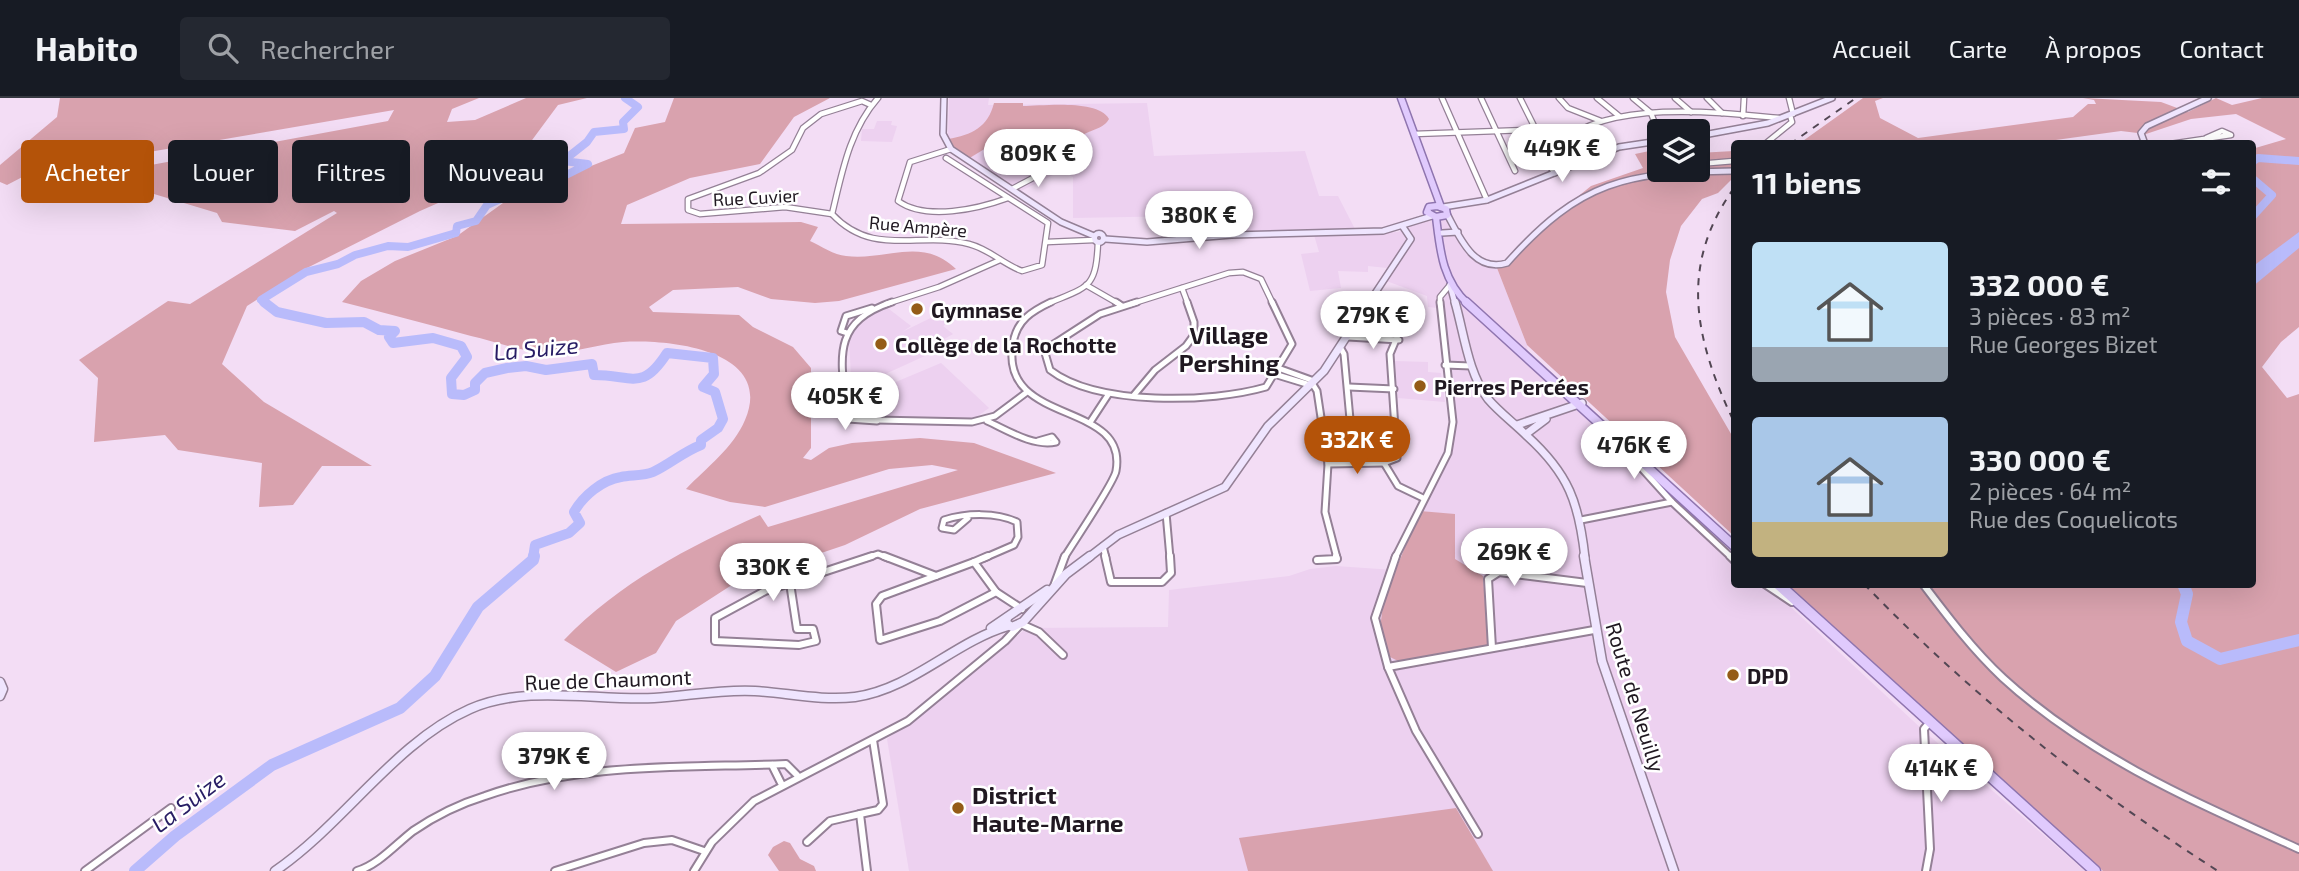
<!DOCTYPE html>
<html lang="fr">
<head>
<meta charset="utf-8">
<style>
	:root { --surface:#171b24; --page:#242831; --text:#f1f3f6; --muted:#9ea1a6; --line:#363941; --accent:#b45309 }
	body { margin:0; font-family:"Exo 2",sans-serif; background:var(--page); color:var(--text); height:100vh; display:flex; flex-direction:column; font-size:26px; white-space:nowrap }
	* { box-sizing:border-box; margin:0 }
	p { font-size:23px; color:var(--muted) }
	.icon { flex:none; width:38px; height:38px; fill:none; stroke:currentColor; stroke-width:2; stroke-linecap:round; stroke-linejoin:round }
	.map { position:relative; flex:1; overflow:hidden }
	.sheet { position:absolute; left:1731px; top:42px; width:525px; height:448px; display:flex; flex-direction:column; background:var(--surface); border-radius:7px; box-shadow:0 7px 28px #0002 }
	.sheet>* { flex:none }
	.hud { position:absolute; left:21px; top:42px; width:665px; height:63px; display:flex; gap:14px }
	.tools { position:absolute; left:1647px; top:21px; display:grid; gap:14px }
	.tools a { display:grid; place-items:center; width:63px; height:63px; border-radius:7px; background:var(--surface); box-shadow:0 7px 28px #0002; font-size:35px }
	.price { position:absolute; translate:-50% -60px; padding:0 16px; border-radius:24px; background:#fff; color:#222; font-size:23px; line-height:46px; filter:drop-shadow(0 2px 4px #0008) }
	.price::after { content:''; position:absolute; left:50%; top:42px; width:21px; height:16px; margin-left:-10px; background:inherit; clip-path:polygon(0 0,100% 0,50% 100%) }
	.price.current { background:var(--accent); color:#fff }
	ul { padding:0; list-style:none }
	li { display:flex; align-items:center; gap:21px; height:175px; padding:0 21px }
	li span { display:grid; place-items:center; flex:none; width:196px; height:140px; border-radius:7px; color:#555 }
	li>.icon { margin-inline-start:auto }
	span .icon { width:84px; height:84px; fill:#fffc; stroke-width:1 }
	li b { font-size:30px }
	h2 { display:flex; justify-content:space-between; align-items:center; height:84px; padding:0 21px; font-size:30px }
	.chip { padding:0 24px; border-radius:7px; background:var(--surface); box-shadow:0 7px 28px #0002; font-size:24px; line-height:63px }
	.chip.current { background:var(--accent); color:#fff }
	header { display:flex; align-items:center; gap:42px; box-sizing:border-box; height:98px; padding:0 35px; background:var(--surface); border-bottom:2px solid var(--line) }
	header strong { font-size:33px }
	nav { display:flex; gap:38px; margin-inline-start:auto; font-size:24px }
	.search { width:490px; height:63px; background:var(--page); display:flex; align-items:center; gap:18px; box-sizing:border-box; padding:0 24px; border-radius:7px; color:var(--muted); font-size:26px }
	.map>svg:first-child { display:block }
	.built { fill:#edd1f0 }
	.green { fill:#d9a2ae }
	.water { fill:#b9bbfb }
	.lines { fill:none; stroke-linecap:round; stroke-linejoin:round }
	.river-far2 { stroke:#b9bbfb; stroke-width:8 }
	.river-far1 { stroke:#b9bbfb; stroke-width:10 }
	.river { stroke:#b9bbfb; stroke-width:12 }
	.street-far2-casing { stroke:#948096; stroke-width:7 }
	.street-far1-casing { stroke:#948096; stroke-width:9 }
	.street-casing { stroke:#948096; stroke-width:10 }
	.secondary-far2-casing { stroke:#948096; stroke-width:8 }
	.secondary-far1-casing { stroke:#948096; stroke-width:10 }
	.secondary-casing { stroke:#948096; stroke-width:11 }
	.primary-far2-casing { stroke:#8f75af; stroke-width:9 }
	.primary-far1-casing { stroke:#8f75af; stroke-width:11 }
	.primary-casing { stroke:#8f75af; stroke-width:13 }
	.street-far2 { stroke:#fff; stroke-width:4.5 }
	.street-far1 { stroke:#fff; stroke-width:5 }
	.street { stroke:#fff; stroke-width:6 }
	.secondary-far2 { stroke:#efe5fe; stroke-width:5 }
	.secondary-far1 { stroke:#efe5fe; stroke-width:7 }
	.secondary { stroke:#efe5fe; stroke-width:8 }
	.primary-far2 { stroke:#e0cafd; stroke-width:6 }
	.primary-far1 { stroke:#e0cafd; stroke-width:8 }
	.primary { stroke:#e0cafd; stroke-width:10 }
	.rail { stroke:#534754; stroke-width:2; stroke-dasharray:7 7; stroke-linecap:butt }
	.poi-dot { fill:#945c17; stroke:#fff; stroke-width:2.5 }
	.labels { text-anchor:middle; dominant-baseline:central; stroke-width:5; stroke-linejoin:round; paint-order:stroke }
	.far-street-label { font-size:18px; fill:#201821; stroke:#fff }
	.poi-label { font-size:21px; font-weight:bold; fill:#201821; stroke:#fff; text-anchor:start }
	.street-label { font-size:21px; fill:#201821; stroke:#fff }
	.water-label { font-size:23px; font-style:italic; fill:#271c64; stroke:#fff }
	.quarter-label { font-size:24px; font-weight:bold; fill:#201821; stroke:#fff }
	.near-poi-label { font-size:24px; font-weight:bold; fill:#201821; stroke:#fff; text-anchor:start }
</style>
</head>
<body>
<header>
<strong>Habito</strong>
<div class="search"><svg class="icon" aria-label="search" viewBox="0 0 24 24"><circle cx="10" cy="10" r="6"/><path d="M15 15l6 6"/></svg>Rechercher</div>
<nav><a>Accueil</a><a>Carte</a><a>À propos</a><a>Contact</a></nav>
</header>
<div class="map">
<svg width="2299" height="773" viewBox="0 0 2299 773">
	<rect width="100%" height="100%" fill="#f3ddf5"/>
	<g class="built">
		<polygon points="949,0 989,0 988,7 1147,5 1154,58 1305,53 1319,98 1338,98 1355,131 1185,135 1184,118 1073,120 1073,79 1061,73 1021,93 968,61 948,41"/>
		<polygon points="877,23 892,23 891,27 897,28 892,44 861,43 862,31 874,31"/>
		<polygon points="1427,121 1446,122 1478,164 1497,170 1527,247 1529,263 1734,456 1734,486 1767,487 1925,634 2085,773 909,773 887,641 1027,530 1168,529 1169,492 1289,478 1310,471 1336,468 1394,472 1455,461 1455,417 1420,413 1446,352 1449,322 1437,210 1428,209 1427,198 1381,181 1387,170 1368,168 1368,174 1338,173 1341,190 1310,193 1301,156 1319,154 1314,137 1398,134"/>
		<polygon points="885,208 911,228 902,234 947,212 950,215 947,218 952,223 943,228 953,236 923,253 927,257 848,293 851,281 849,238 863,221"/>
		<polygon points="1395,263 1428,264 1428,274 1441,275 1445,304 1398,300"/>
		<polygon points="941,265 989,310 975,320 900,320 876,319 852,303 851,299 874,288 879,291"/>
	</g>
	<g class="green">
		<polygon points="60,0 479,0 452,11 447,24 475,22 526,0 587,0 558,7 521,57 522,68 420,113 305,171 247,208 222,266 264,304 372,368 322,368 293,407 259,409 262,365 178,352 165,337 94,344 98,280 79,262 168,203 190,206 337,115 334,113 295,133 222,124 217,115 154,96 54,85 388,23 394,12 32,74 7,87 0,84 0,67 57,19"/>
		<path d="M674 0H830L794 19 760 66 690 80 627 107 621 126 801 124 818 129 810 143C821 148 834 157 846 158 886 163 922 138 956 171L839 203 815 205 771 201 738 189 673 192 649 209 653 214 739 217 753 229 793 249 811 270V350L803 360 811 362 829 350 852 345 920 340 974 345 1056 375 920 411 845 447 738 483 676 523 656 555 616 574 564 542C619 485 688 449 760 417L768 429 958 372 932 367 889 371 765 409 730 404 686 391C706 370 734 349 745 322 775 252 669 241 623 244 595 246 569 258 539 254 517 252 493 243 471 238 428 226 385 215 342 204L361 183 395 163 457 138 510 100 624 55 635 30 665 24Z"/>
		<polygon points="1863,0 1883,0 1875,3 1880,20 1918,40 2073,19 2088,6 2096,6 2094,2 2083,0 2161,4 2188,14 2216,0 2232,7 2262,0 2299,0 2299,229 2281,244 2262,269 2287,300 2299,296 2299,773 2103,773 1788,487 2252,486 2252,51 2286,41 2236,16 2191,21 2146,36 2121,33 2034,45 1800,45"/>
		<path d="M994 5H1023V8C1043 8 1098 1 1109 21 1102 34 1083 31 1076 44L1063 46 1053 35 1044 37 1047 50 1039 56 1017 50V46L991 47 968 61 955 52 948 41C972 37 988 29 994 5Z"/>
		<polygon points="1659,51 1659,72 1698,72 1698,55 1734,53 1734,79 1718,95 1702,101 1681,128 1670,162 1666,194 1675,239 1734,341 1734,438 1527,247 1497,170 1508,168 1545,125 1591,88 1643,70 1635,56"/>
		<polygon points="1420,413 1455,416 1455,461 1483,478 1488,549 1400,564 1388,558 1380,530 1384,500"/>
		<polygon points="1456,710 1493,773 1248,773 1239,740"/>
		<polygon points="784,743 790,745 800,761 814,768 816,773 779,773 768,757 773,749"/>
	</g>
	<polygon class="water" points="2299,134 2299,150 2252,189 2252,169"/>
	<g class="lines">
		<g class="river-far2">
			<polyline points="2252,64 2258,60 2299,63"/>
			<polyline points="2252,80 2272,97 2252,119"/>
			<polyline points="266,206 261,202 306,174 338,166 355,157 388,148 408,149 456,135 457,128 476,123 487,107 531,87 550,85 588,66 563,63 587,44 594,34 624,31 623,24 638,9 625,0"/>
		</g>
		<path class="river-far1" d="M264 204 277 214 326 225 364 224 379 232 395 233 389 239 393 245 433 240 461 248 467 259 451 280 452 296 464 297 475 292V285L485 275 507 270 526 268 546 272 592 266 594 277C633 277 642 294 667 255L713 260 714 276 703 289 715 294 723 321 718 330 701 342V347C683 354 670 366 653 374 644 378 631 377 621 379 602 382 583 398 574 414L580 425 569 435 535 447 533 460"/>
		<g class="river">
			<polyline points="2183,486 2187,496 2181,524 2187,543 2220,561 2299,542"/>
			<polyline points="135,773 175,738 272,667 400,610 435,578 478,509 533,462 534,458"/>
		</g>
		<defs>
			<g id="street-far2">
				<path d="M878 0C849 33 842 75 832 116 873 160 919 133 969 146 989 151 1003 166 1022 173L1042 167 1048 125 946 60"/>
				<polyline points="1442,0 1487,102"/>
				<polyline points="1481,0 1515,73"/>
				<polyline points="1520,0 1536,32"/>
				<polyline points="1559,0 1568,10 1601,23"/>
				<polyline points="1597,0 1619,18"/>
				<polyline points="1633,0 1651,15 1659,36"/>
				<polyline points="1675,0 1691,14"/>
				<polyline points="1707,0 1722,15"/>
				<polyline points="1789,0 1793,16"/>
				<polyline points="1743,18 1744,0"/>
				<polyline points="1414,36 1582,30"/>
				<polyline points="1765,46 1792,24 1790,17"/>
				<polyline points="2170,46 2231,37 2222,33 2206,40"/>
				<path d="M951 51 910 64 898 103C926 123 978 111 1008 100"/>
				<polyline points="1698,66 1734,63"/>
				<path d="M1555 75 1547 65C1552 58 1557 49 1563 43 1613 2 1718 14 1779 20"/>
				<polyline points="1012,91 1054,69"/>
				<polyline points="832,116 785,109 700,116 688,112 688,101 759,75 792,52 803,30 821,16 862,3 871,7"/>
				<polyline points="1047,144 1094,142"/>
				<polyline points="1086,187 1119,206"/>
				<polyline points="1182,190 1188,206"/>
				<polyline points="1371,202 1385,206"/>
				<polyline points="886,206 939,189 1000,162"/>
				<path d="M1047 206C1089 188 1096 191 1098 144"/>
				<polyline points="1131,206 1229,175 1243,174 1261,181 1273,206"/>
				<polyline points="1440,206 1440,199 1450,187"/>
			</g>
			<g id="street-far1">
				<path d="M892 204C836 223 839 254 846 305L876 322 972 324 995 318 1027 294"/>
				<path d="M1051 204C1032 213 1017 222 1013 245 998 329 1129 301 1116 373 1114 385 1073 445 1064 460"/>
				<polyline points="1116,204 1122,208"/>
				<path d="M1137 204 1100 216 1049 249 1045 255 1050 272C1097 308 1211 305 1266 289L1292 246 1272 204"/>
				<polyline points="1379,204 1396,209 1398,232"/>
				<polyline points="847,235 841,233 846,218 872,210"/>
				<polyline points="1348,239 1399,242"/>
				<polyline points="1340,249 1344,256 1354,365"/>
				<polyline points="1445,267 1471,268"/>
				<polyline points="1278,270 1314,283"/>
				<polyline points="1274,276 1310,287"/>
				<polyline points="1312,285 1317,293 1328,366 1325,414 1337,460"/>
				<polyline points="1349,289 1394,291"/>
				<polyline points="1134,297 1155,272 1186,248 1194,237 1194,224 1187,204"/>
				<polyline points="846,305 848,321 877,323"/>
				<path d="M987 323C1007 332 1033 349 1056 344L1052 339 1038 343"/>
				<polyline points="1091,323 1108,297"/>
				<polyline points="1625,352 1672,404 1732,460"/>
				<polyline points="1384,365 1398,388 1423,400"/>
				<polyline points="1328,366 1384,365 1397,360 1390,256 1398,237"/>
				<polyline points="1166,415 1170,460"/>
				<path d="M968 420 954 432 942 430 944 422C966 415 996 414 1017 424L1018 439 1014 447 984 460"/>
				<polyline points="1581,422 1672,404"/>
				<polyline points="1103,448 1106,460"/>
				<polyline points="866,460 878,456 888,460"/>
				<polyline points="1395,460 1448,355 1453,324 1440,204"/>
			</g>
			<g id="street">
				<polyline points="884,458 936,478"/>
				<polyline points="988,458 974,464 996,494 1022,511"/>
				<polyline points="1105,458 1111,484 1162,484 1171,475 1170,458"/>
				<polyline points="1396,458 1375,520 1388,569 1416,633 1478,736"/>
				<polyline points="1730,458 1734,462"/>
				<polyline points="1317,462 1337,461 1336,458"/>
				<polyline points="974,464 882,498 876,506 880,542 940,523 996,494"/>
				<polygon points="790,485 797,531 813,531 816,543 799,547 715,543 715,520 765,493"/>
				<polyline points="790,485 872,458"/>
				<polyline points="1765,486 1792,504"/>
				<path d="M1923 486C1948 519 1973 552 2003 580 2088 658 2195 704 2299 751"/>
				<polyline points="1054,488 1065,458"/>
				<polyline points="1021,526 1039,534 1063,557"/>
				<polyline points="1492,550 1488,481 1499,474 1587,485"/>
				<polyline points="1388,569 1594,532"/>
				<polyline points="772,667 781,685"/>
				<polyline points="807,744 830,723 860,716"/>
				<polyline points="85,773 171,710"/>
				<path d="M357 773C378 767 395 747 413 733 435 718 459 706 485 698 580 664 686 670 786 666L797 677"/>
				<polyline points="555,773 644,745 672,742 704,753"/>
				<polyline points="694,773 712,744 754,703 908,623 1005,543 1020,527"/>
				<polyline points="867,773 860,716 878,712 883,706 873,642"/>
				<polyline points="1926,773 1930,751 1924,631 1930,624"/>
			</g>
			<g id="secondary-far2">
				<polyline points="944,0 943,36 951,51 1061,124 1094,138"/>
				<polyline points="1698,38 1768,25 1832,0"/>
				<polyline points="2145,46 2141,35 2147,28 2208,0"/>
				<polyline points="1443,109 1487,102 1619,49 1659,43"/>
				<path d="M1447 116C1460 140 1474 175 1507 165 1581 82 1626 74 1734 73"/>
				<polyline points="1442,135 1458,134"/>
				<circle cx="1099" cy="140" r="4.5"/>
				<polyline points="1105,141 1147,144 1231,137 1383,133 1432,118"/>
				<polyline points="1450,187 1455,206"/>
				<polyline points="1368,206 1411,141 1403,129"/>
			</g>
			<g id="secondary-far1">
				<path d="M1455 204C1464 235 1468 275 1488 301 1499 314 1515 326 1527 338 1569 376 1579 405 1585 460"/>
				<polyline points="1517,327 1582,305"/>
				<polyline points="1526,336 1546,321"/>
				<polyline points="1088,460 1118,437 1225,389 1268,328 1324,273 1369,204"/>
			</g>
			<g id="secondary">
				<polyline points="1584,458 1602,563 1674,773"/>
				<polyline points="1007,520 1006,525 1012,529 1023,524 1066,476 1090,458"/>
				<polyline points="991,530 1047,492"/>
				<polyline points="0,584 3,591 0,598"/>
				<path d="M275 773C344 726 395 644 470 611 526 586 595 603 654 600 688 598 721 591 755 593 788 595 822 603 855 599 912 591 954 544 1008 528"/>
			</g>
			<g id="primary-far2">
				<polyline points="1401,0 1441,109"/>
				<polygon points="1437,108 1446,111 1447,117 1436,119 1427,114 1429,109"/>
				<path d="M1436 119C1440 152 1442 182 1468 206"/>
			</g>
			<polyline id="primary-far1" points="1466,204 1734,448"/>
			<polyline id="primary" points="1778,486 2095,773"/>
		</defs>
		<use href="#street-far2" class="street-far2-casing"/>
		<use href="#street-far1" class="street-far1-casing"/>
		<use href="#street" class="street-casing"/>
		<use href="#secondary-far2" class="secondary-far2-casing"/>
		<use href="#secondary-far1" class="secondary-far1-casing"/>
		<use href="#secondary" class="secondary-casing"/>
		<use href="#primary-far2" class="primary-far2-casing"/>
		<use href="#primary-far1" class="primary-far1-casing"/>
		<use href="#primary" class="primary-casing"/>
		<use href="#street-far2" class="street-far2"/>
		<use href="#street-far1" class="street-far1"/>
		<use href="#street" class="street"/>
		<use href="#secondary-far2" class="secondary-far2"/>
		<use href="#secondary-far1" class="secondary-far1"/>
		<use href="#secondary" class="secondary"/>
		<use href="#primary-far2" class="primary-far2"/>
		<use href="#primary-far1" class="primary-far1"/>
		<use href="#primary" class="primary"/>
		<g class="rail">
			<polyline points="1790,46 1856,0"/>
			<path d="M1734 90C1678 168 1695 242 1734 324"/>
			<path d="M1864 486C1971 597 2088 690 2218 773"/>
		</g>
	</g>
	<g class="poi-dot">
		<circle cx="917" cy="211" r="7"/>
		<circle cx="881" cy="246" r="7"/>
		<circle cx="1420" cy="288" r="7"/>
		<circle cx="1733" cy="577" r="7"/>
		<circle cx="958" cy="710" r="7"/>
	</g>
	<g class="labels">
		<g class="far-street-label">
			<text transform="translate(756 99) rotate(-3)">Rue Cuvier</text>
			<text transform="translate(918 128) rotate(5)">Rue Ampère</text>
		</g>
		<g class="poi-label">
			<text x="931" y="211">Gymnase</text>
			<text x="895" y="246">Collège de la Rochotte</text>
			<text x="1434" y="288">Pierres Percées</text>
			<text x="1747" y="577">DPD</text>
		</g>
		<g class="street-label">
			<text transform="translate(608 581) rotate(-2)">Rue de Chaumont</text>
			<text transform="translate(1636 599) rotate(73)">Route de Neuilly</text>
		</g>
		<g class="water-label">
			<text transform="translate(536 250) rotate(-5)">La Suize</text>
			<text transform="translate(188 703) rotate(-37)">La Suize</text>
		</g>
		<g class="quarter-label">
			<text x="1229" y="236">Village<tspan x="1229" dy="28">Pershing</tspan></text>
		</g>
		<g class="near-poi-label">
			<text x="972" y="696">District<tspan x="972" dy="28">Haute-Marne</tspan></text>
		</g>
	</g>
</svg>
<div class="tools">
<a><svg class="icon" aria-label="layers" viewBox="0 0 24 24"><path d="M12 4l9 5-9 5-9-5zM3 14l9 5 9-5"/></svg></a>
</div>
<b class="price" style="left:1562px;top:86px">449K €</b>
<b class="price" style="left:1038px;top:91px">809K €</b>
<b class="price" style="left:1199px;top:153px">380K €</b>
<b class="price" style="left:1373px;top:253px">279K €</b>
<b class="price" style="left:845px;top:334px">405K €</b>
<b class="price current" style="left:1357px;top:378px">332K €</b>
<b class="price" style="left:1634px;top:383px">476K €</b>
<b class="price" style="left:1514px;top:490px">269K €</b>
<b class="price" style="left:773px;top:505px">330K €</b>
<b class="price" style="left:554px;top:694px">379K €</b>
<b class="price" style="left:1941px;top:706px">414K €</b>
<div class="hud">
<a class="chip current">Acheter</a>
<a class="chip">Louer</a>
<a class="chip">Filtres</a>
<a class="chip">Nouveau</a>
</div>
<section class="sheet">
<h2>11 biens<svg class="icon" aria-label="filters" viewBox="0 0 24 24"><path d="M4 7h16M4 17h16"/><circle cx="9" cy="7" r="2"/><circle cx="15" cy="17" r="2"/></svg></h2>
<ul>
<li><span style="background:linear-gradient(#bfe0f5 75%,#9aa5b1 0)"><svg class="icon" aria-label="home" viewBox="0 0 24 24"><path d="M3 11l9-7 9 7M6 9v11h12V9"/></svg></span><div><b>332 000 €</b><p>3 pièces · 83 m²</p><p>Rue Georges Bizet</p></div></li>
<li><span style="background:linear-gradient(#a9c7e8 75%,#c2b280 0)"><svg class="icon" aria-label="home" viewBox="0 0 24 24"><path d="M3 11l9-7 9 7M6 9v11h12V9"/></svg></span><div><b>330 000 €</b><p>2 pièces · 64 m²</p><p>Rue des Coquelicots</p></div></li>
</ul>
</section>
</div>
</body>
</html>
